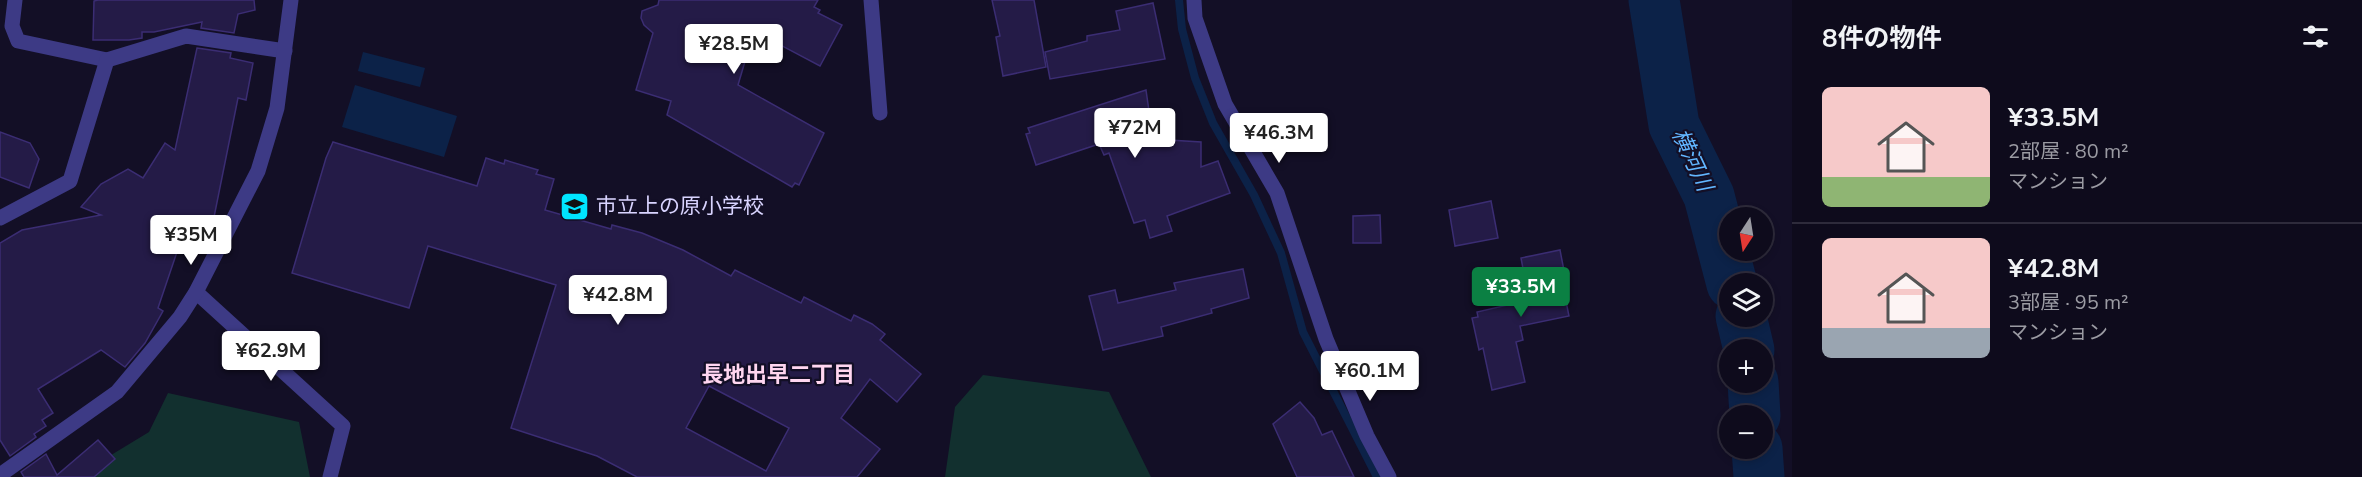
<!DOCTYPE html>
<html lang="ja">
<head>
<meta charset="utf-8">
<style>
	:root { --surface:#0e0b1c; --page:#1c1929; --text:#f1f3f6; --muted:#9b9ba3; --line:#2e2b3b; --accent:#0b8043 }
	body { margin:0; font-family:"Nunito Sans","Noto Sans JP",sans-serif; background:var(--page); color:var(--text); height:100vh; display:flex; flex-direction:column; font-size:22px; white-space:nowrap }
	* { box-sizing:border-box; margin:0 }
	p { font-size:20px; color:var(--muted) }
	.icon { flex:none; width:33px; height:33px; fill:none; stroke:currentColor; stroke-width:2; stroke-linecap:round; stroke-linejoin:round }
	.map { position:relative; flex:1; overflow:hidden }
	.details { display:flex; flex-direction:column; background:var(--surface); width:570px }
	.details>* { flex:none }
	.needle { width:39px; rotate:192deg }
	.controls { position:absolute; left:1719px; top:207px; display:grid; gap:12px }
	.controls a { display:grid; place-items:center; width:54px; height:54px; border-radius:50%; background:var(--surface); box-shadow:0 3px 9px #0003,0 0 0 2px var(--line); font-size:30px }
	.price { position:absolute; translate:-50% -51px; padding:0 14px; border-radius:6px; background:#fff; color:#222; font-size:20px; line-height:39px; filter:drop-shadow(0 2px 3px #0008) }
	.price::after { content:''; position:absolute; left:50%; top:36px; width:18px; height:14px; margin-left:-9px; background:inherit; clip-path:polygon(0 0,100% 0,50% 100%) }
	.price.on { background:var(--accent); color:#fff }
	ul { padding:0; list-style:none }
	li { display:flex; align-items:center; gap:18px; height:150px; padding:0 30px }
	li+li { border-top:2px solid var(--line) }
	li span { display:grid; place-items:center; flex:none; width:168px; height:120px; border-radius:9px; color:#555 }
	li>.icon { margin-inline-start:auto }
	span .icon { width:72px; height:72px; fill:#fffc; stroke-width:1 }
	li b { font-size:26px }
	h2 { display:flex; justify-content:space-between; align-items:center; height:72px; padding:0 30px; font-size:26px }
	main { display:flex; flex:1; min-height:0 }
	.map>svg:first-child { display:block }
	.green { fill:#12302f }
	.water { fill:#0c2248 }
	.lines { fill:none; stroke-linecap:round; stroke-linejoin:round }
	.stream { stroke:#0c2248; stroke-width:8 }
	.river { stroke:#0c2248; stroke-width:51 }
	.building { fill:#241b47; stroke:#3b2d73; stroke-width:1.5; fill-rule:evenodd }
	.minor { stroke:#3d3a85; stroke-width:15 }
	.labels { text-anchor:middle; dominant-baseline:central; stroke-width:4.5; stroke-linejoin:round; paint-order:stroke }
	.poi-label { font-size:21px; fill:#d9d4ff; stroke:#130f26; text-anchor:start }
	.water-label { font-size:22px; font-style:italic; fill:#62b6ff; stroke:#130f26 }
	.neighbourhood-label { font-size:22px; font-weight:bold; fill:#ffd6f0; stroke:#130f26 }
</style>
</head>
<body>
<main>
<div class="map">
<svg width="1792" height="477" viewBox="0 0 1792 477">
	<rect width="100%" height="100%" fill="#130f26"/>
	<g class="green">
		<polygon points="983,375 1109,392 1151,477 945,477 955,407"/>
		<polygon points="168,393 299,422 310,477 75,477 149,432"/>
	</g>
	<g class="water">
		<polygon points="363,52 425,68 420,87 358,71"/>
		<polygon points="355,85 457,116 444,157 342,127"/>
	</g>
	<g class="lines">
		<polyline class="stream" points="1179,0 1182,29 1195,78 1213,123 1254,195 1281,253 1303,332 1377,477"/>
		<g class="river">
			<polyline points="1654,0 1674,125 1709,196 1732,284"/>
			<polyline points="1741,316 1749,350"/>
			<polyline points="1753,382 1755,416"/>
			<polyline points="1757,448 1759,477"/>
		</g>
	</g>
	<g class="building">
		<polygon points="98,0 254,0 255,10 238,14 234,33 201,28 202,22 154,32 142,32 142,38 129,40 93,40 94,1"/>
		<polygon points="659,0 818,0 814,7 820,10 818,13 842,25 820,66 754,31 738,85 824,133 799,185 795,183 792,187 667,115 671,101 636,90 653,33 644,25 641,18 642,11 658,5"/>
		<polygon points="992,0 1034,0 1046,67 1003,76 996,37 1000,36"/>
		<polygon points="1153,3 1165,59 1050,79 1045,52 1087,41 1087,36 1120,30 1116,11"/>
		<polygon points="197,48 231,53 230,58 253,63 246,100 238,98 212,227 214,228 206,250 180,243 158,308 163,311 145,343 125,367 101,350 38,389 53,413 42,420 46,426 34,434 36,437 10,456 0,440 0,243 22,230 101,215 81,207 101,184 128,169 143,178 165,143 175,150"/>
		<polygon points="1146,90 1153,139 1201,142 1201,167 1218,161 1230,193 1167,216 1172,231 1150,238 1145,220 1134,223 1109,153 1104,155 1099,144 1036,165 1026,134 1030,133 1028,128"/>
		<polygon points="0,132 30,143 39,159 29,188 0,177"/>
		<path d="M333 142 477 186 486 158 504 164 505 160 538 170 536 174 554 179 545 210 611 229 612 225 642 233 683 250 731 276 735 270 801 303 804 297 851 321 854 315 872 324 885 334 880 340 921 374 897 402 870 379 841 418 880 449 857 477H637L597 456 511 428 556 285 428 246 409 308 292 273 326 158ZM709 386 789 428 766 471 686 428Z"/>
		<polygon points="1491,201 1498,238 1455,246 1449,210"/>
		<polygon points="1380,215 1381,243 1353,243 1353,216"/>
		<polygon points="1560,250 1566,281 1562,282 1569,316 1520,326 1523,340 1516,342 1525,382 1492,390 1483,348 1479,350 1472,318 1478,317 1477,312 1529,300 1521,258"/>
		<polygon points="1243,269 1249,298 1211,309 1212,313 1161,327 1163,336 1103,350 1089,296 1115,290 1118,303 1176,290 1174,283"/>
		<polygon points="1300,402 1314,418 1322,435 1332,431 1354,477 1297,477 1273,424"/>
		<polygon points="98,440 115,459 94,477 24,477 21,472 46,454 57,475"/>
	</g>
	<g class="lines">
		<g class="minor">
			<polyline points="15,0 12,26 18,41 107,60"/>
			<polyline points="871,0 880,113"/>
			<polyline points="1194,0 1195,18 1225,104 1277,193 1326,339 1367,436 1389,477"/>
			<polyline points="0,218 70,181 107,60 186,36 285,51"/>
			<polyline points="196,292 343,426 330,477"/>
			<polyline points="0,475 117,392 180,317 196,292 258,171 277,108 291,0"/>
		</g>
	</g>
	<defs>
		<symbol id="school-square" viewBox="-11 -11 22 22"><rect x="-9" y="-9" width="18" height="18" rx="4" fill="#00e5ff" stroke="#130f26"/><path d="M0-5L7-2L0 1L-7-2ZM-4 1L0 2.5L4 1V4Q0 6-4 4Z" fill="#111"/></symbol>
	</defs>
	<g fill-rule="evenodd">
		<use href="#school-square" x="558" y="190" width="33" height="33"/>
	</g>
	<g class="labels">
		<g class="poi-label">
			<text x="596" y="206">市立上の原小学校</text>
		</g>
		<g class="water-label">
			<text transform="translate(1692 160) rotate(65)">横河川</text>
		</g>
		<g class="neighbourhood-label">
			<text x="778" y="375">長地出早二丁目</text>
		</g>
	</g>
</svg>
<div class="controls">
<a><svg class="needle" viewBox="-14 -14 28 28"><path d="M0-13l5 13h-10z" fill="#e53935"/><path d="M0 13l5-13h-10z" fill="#9b9ba3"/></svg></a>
<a><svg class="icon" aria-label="layers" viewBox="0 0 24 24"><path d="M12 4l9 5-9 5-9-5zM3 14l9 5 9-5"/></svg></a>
<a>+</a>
<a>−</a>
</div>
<b class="price" style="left:734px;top:75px">¥28.5M</b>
<b class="price" style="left:1135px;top:159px">¥72M</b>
<b class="price" style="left:1279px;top:164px">¥46.3M</b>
<b class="price" style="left:191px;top:266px">¥35M</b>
<b class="price on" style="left:1521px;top:318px">¥33.5M</b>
<b class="price" style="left:618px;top:326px">¥42.8M</b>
<b class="price" style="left:271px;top:382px">¥62.9M</b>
<b class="price" style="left:1370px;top:402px">¥60.1M</b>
</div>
<section class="details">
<h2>8件の物件<svg class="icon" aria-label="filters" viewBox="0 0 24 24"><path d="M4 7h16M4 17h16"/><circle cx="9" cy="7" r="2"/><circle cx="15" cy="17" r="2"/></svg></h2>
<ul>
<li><span style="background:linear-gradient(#f6c9c9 75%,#8fb573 0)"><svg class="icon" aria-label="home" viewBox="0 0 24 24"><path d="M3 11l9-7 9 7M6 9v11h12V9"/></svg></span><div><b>¥33.5M</b><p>2部屋 · 80 m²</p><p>マンション</p></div></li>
<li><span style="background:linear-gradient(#f6c9c9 75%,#9aa5b1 0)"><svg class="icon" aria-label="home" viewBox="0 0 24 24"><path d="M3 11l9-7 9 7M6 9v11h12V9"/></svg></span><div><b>¥42.8M</b><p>3部屋 · 95 m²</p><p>マンション</p></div></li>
</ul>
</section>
</main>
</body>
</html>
